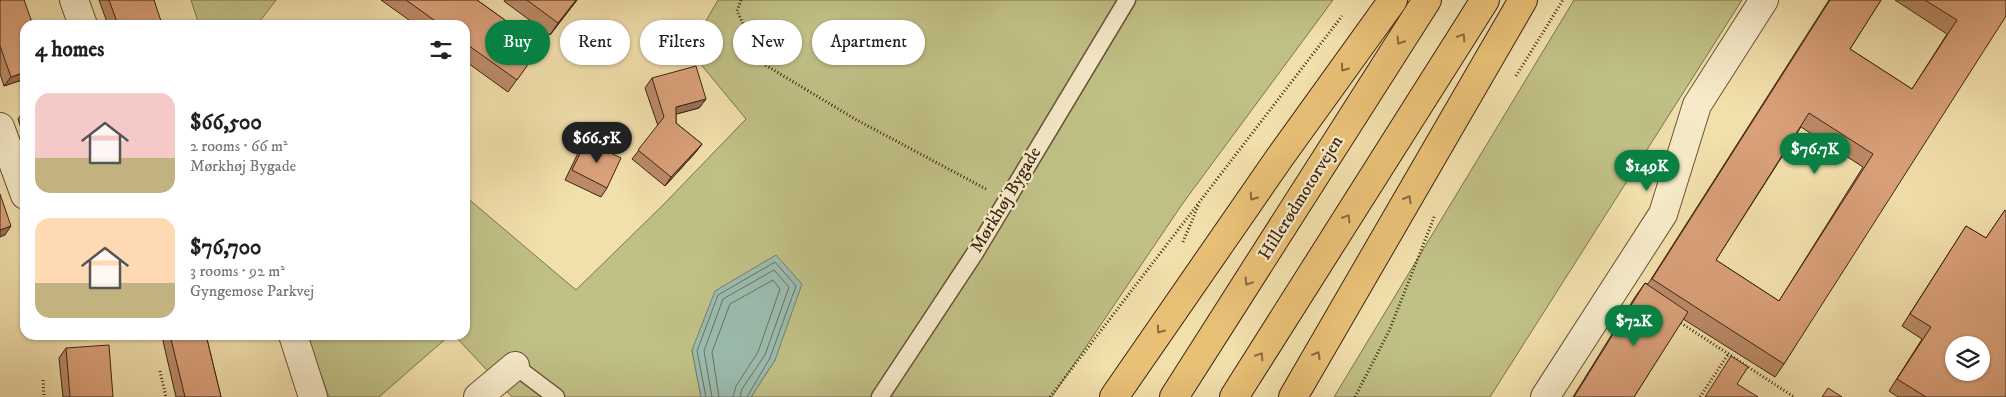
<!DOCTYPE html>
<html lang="en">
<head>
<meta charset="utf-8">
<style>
	:root { --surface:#fff; --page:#f2f2f2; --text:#222; --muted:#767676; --accent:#0b8043 }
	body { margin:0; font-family:"IM FELL DW Pica",serif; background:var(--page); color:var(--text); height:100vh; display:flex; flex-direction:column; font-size:19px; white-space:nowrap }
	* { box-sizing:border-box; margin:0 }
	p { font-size:16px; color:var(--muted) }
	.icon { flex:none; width:28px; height:28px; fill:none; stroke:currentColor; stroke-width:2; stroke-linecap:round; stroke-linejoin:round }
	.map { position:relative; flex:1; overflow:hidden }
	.panel { position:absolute; left:20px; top:20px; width:450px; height:320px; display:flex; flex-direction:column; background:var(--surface); border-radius:15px; box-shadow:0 1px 4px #0004 }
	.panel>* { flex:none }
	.top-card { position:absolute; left:485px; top:20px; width:475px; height:45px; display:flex; gap:10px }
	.fabs { position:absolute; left:1945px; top:336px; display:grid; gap:10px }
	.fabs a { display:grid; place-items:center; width:45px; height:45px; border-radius:50%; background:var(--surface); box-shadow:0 1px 4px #0004; font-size:25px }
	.price { position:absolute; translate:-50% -42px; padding:0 11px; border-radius:18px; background:var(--accent); color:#fff; font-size:16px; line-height:32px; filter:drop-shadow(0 1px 2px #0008) }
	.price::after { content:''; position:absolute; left:50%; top:30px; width:15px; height:11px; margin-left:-8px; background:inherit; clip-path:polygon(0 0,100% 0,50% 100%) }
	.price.current { background:#222; color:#fff }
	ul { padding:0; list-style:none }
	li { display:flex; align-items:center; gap:15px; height:125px; padding:0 15px }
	li span { display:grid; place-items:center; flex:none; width:140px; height:100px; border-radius:15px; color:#555 }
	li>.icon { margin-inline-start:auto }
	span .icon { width:60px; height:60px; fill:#fffc; stroke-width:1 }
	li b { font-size:21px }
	h2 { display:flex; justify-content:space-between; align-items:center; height:60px; padding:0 15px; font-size:21px }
	.pill { padding:0 18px; border-radius:22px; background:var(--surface); box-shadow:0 1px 4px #0004; font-size:18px; line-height:45px }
	.pill.current { background:var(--accent); color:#fff }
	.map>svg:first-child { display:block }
	.green { fill:#c0c086; stroke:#7e724c }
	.water { fill:#9bbcaf; stroke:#757f70 }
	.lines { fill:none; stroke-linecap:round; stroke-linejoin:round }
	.shore { stroke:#6c7060; stroke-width:1 }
	.service-casing { stroke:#6a5338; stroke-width:19 }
	.minor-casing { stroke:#6a5338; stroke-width:30 }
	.motorway-casing { stroke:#3d2411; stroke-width:30 }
	.path { stroke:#3d2411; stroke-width:3; stroke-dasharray:1 2.5; stroke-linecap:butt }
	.service { stroke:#f6eac9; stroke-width:16 }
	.minor { stroke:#f6eac9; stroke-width:28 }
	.motorway { stroke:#e8c076; stroke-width:28 }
	.wall { fill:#bb8a68; stroke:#3d2411; fill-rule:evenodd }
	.shaded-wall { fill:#987055; stroke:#3d2411 }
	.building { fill:#d9a079; stroke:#3d2411; fill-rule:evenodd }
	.oneway { stroke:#8a6a3e }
	.labels { text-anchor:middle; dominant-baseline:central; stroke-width:4.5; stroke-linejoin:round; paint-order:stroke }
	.street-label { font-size:18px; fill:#3d2411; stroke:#f6eac9 }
</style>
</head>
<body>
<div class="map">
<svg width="2006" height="397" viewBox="0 0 2006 397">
	<rect width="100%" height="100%" fill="#f1dfac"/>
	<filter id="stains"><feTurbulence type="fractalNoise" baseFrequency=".004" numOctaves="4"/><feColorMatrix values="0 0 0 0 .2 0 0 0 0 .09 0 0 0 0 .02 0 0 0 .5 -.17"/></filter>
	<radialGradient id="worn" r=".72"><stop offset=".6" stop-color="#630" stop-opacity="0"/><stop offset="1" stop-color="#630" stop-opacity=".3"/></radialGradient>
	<g class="green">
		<polygon points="191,0 276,0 260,21 264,25 199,25"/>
		<polygon points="718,0 1333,0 1183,203 1052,397 751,397 775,360 692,350 701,397 512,397 454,335 465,335 465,196 576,290 664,204 746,119 689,50"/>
		<polygon points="1574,0 1742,0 1490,397 1334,397"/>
		<polygon points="307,335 450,335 379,397 329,397"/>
	</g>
	<polygon class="water" points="776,255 802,284 775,360 751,397 701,397 692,350 715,291"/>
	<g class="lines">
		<g class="shore">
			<polyline points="706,397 697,351 718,295 775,262 796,286 770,358 747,397"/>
			<polyline points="712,397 704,351 723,299 774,270 789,287 765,355 742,389 740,397"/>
			<polyline points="719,397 712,352 730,304 773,280 780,289 758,352 736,386 733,397"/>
		</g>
		<defs>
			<g id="service">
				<polyline points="515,366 556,397"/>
				<polyline points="880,397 975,253 1127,0"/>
			</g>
			<g id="minor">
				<polyline points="74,0 83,25"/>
				<polyline points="0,127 25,195"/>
				<polyline points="293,335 313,397"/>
				<polyline points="478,397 515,366"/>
				<polyline points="1545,397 1663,214 1697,105 1764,0"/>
			</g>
			<g id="motorway">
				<polyline points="1114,397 1280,157 1393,0"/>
				<polyline points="1174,397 1427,0"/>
				<polyline points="1234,397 1485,0"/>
				<polyline points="1293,397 1523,0"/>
			</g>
		</defs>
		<use href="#service" class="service-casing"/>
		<use href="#minor" class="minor-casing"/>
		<use href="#motorway" class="motorway-casing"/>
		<g class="path">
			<polyline points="741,0 737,11 762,63 855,119 986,189"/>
			<polyline points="1516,76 1563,0"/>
			<polyline points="1183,242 1199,204"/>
			<polyline points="1678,321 1794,397"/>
			<polyline points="160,371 166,397"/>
			<polyline points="43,380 44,397"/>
			<polyline points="1050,397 1342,16"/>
			<polyline points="1355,397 1389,331 1435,215"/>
			<polyline points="1700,397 1729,353"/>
		</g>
		<use href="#service" class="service"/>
		<use href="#minor" class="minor"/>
		<use href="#motorway" class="motorway"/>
	</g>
	<g class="wall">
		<polygon points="0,0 25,25 25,79 4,86 0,74"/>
		<polygon points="99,0 154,0 158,25 108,25"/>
		<polygon points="381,0 477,0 541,46 508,92 465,61 465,25 416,25"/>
		<polygon points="504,0 577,0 550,35 505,2"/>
		<path d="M1829 0H1881L1850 49 1912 89 1947 34 1895 0H2006L1784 364 1775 377 1683 319 1634 397H1573L1635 297 1645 283 1648 284ZM1801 127 1863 167 1779 301 1716 260Z"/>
		<polygon points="652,78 706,99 699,108 676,114 676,123 702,144 695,153 665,186 632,159 658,126 645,88"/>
		<polygon points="25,109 25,140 18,119"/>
		<polygon points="586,141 607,188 601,197 565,180 579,151"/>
		<polygon points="2005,210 2006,397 1898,397 1889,391 1922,339 1902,326 1966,226 1986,238"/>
		<polygon points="167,335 206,335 221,397 176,397 163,341"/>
		<polygon points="66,348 113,397 63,397 59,358"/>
	</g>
	<g class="shaded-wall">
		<polygon points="576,0 577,0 550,35 558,23"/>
		<polygon points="161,21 158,25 148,25"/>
		<polygon points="25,72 25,79 4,86 11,77"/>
		<polygon points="706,99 699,108 669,116 676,107"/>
		<polygon points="702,144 695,153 665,186 671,177"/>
		<polygon points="11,226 5,235 0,237 0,230"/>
	</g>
	<g class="building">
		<polygon points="0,0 24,0 33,25 25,25 25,72 11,77 0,46"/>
		<polygon points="109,0 154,0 161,21 148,25 118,25"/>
		<polygon points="406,0 477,0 541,46 517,80 465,43 465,25 441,25"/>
		<polygon points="527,0 576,0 558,23"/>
		<path d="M1830 0H1881L1850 49 1912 89 1957 20 1925 0H2006V16L1784 364 1652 279ZM1809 113 1873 154 1779 301 1716 260Z"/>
		<polygon points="696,66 706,99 676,107 676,123 702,144 671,177 638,150 664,117 652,78"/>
		<polygon points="586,141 621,158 607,188 572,170"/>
		<polygon points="0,194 11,226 0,230"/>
		<path d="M2005 210 2006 211V397H1926L1897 379 1931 327 1910 314 1966 226 1986 238ZM1954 345H1981V372H1954Z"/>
		<polygon points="1645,283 1688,312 1634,397 1574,397"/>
		<polygon points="170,335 206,335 221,397 185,397"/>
		<polygon points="109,345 113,397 70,397 66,348"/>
		<polygon points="1731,356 1748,367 1737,384 1758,397 1705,397"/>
		<polygon points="1828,388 1842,397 1822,397"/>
	</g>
	<defs><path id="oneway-chevron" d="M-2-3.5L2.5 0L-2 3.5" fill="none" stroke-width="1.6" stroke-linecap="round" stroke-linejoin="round" transform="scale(1.25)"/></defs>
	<g class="oneway">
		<use href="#oneway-chevron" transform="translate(1462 37) rotate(-58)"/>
		<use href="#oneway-chevron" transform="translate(1400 41) rotate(122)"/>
		<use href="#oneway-chevron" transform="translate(1344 68) rotate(126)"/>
		<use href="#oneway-chevron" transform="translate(1253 197) rotate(125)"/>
		<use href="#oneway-chevron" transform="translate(1408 199) rotate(-60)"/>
		<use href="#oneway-chevron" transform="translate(1347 218) rotate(-58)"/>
		<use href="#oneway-chevron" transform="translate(1248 282) rotate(122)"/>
		<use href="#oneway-chevron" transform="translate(1160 330) rotate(125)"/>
		<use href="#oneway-chevron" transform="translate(1317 355) rotate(-60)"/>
		<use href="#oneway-chevron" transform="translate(1260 356) rotate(-58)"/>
	</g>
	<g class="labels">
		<g class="street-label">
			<text transform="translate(1301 198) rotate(-58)">Hillerødmotorvejen</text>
			<text transform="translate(1006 200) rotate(-59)">Mørkhøj Bygade</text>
		</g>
	</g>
	<rect width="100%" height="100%" filter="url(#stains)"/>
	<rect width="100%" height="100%" fill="url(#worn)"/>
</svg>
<div class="fabs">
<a><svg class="icon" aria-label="layers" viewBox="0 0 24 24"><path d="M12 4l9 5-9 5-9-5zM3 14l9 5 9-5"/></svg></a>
</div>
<b class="price current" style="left:597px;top:164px">$66.5K</b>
<b class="price" style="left:1815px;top:175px">$76.7K</b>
<b class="price" style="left:1647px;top:192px">$149K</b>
<b class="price" style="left:1634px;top:347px">$72K</b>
<div class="top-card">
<a class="pill current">Buy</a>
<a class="pill">Rent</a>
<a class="pill">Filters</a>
<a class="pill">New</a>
<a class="pill">Apartment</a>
</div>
<section class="panel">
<h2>4 homes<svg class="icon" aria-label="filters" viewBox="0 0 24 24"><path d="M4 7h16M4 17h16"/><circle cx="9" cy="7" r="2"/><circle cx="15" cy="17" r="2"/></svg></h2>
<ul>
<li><span style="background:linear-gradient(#f6c9c9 65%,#c2b280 0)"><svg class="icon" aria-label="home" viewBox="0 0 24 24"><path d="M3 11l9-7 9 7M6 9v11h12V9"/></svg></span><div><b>$66,500</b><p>2 rooms · 66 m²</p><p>Mørkhøj Bygade</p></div></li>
<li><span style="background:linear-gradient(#ffd9b3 65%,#c2b280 0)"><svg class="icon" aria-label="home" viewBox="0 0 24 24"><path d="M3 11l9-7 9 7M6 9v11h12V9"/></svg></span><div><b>$76,700</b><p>3 rooms · 92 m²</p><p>Gyngemose Parkvej</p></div></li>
</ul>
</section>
</div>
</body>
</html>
